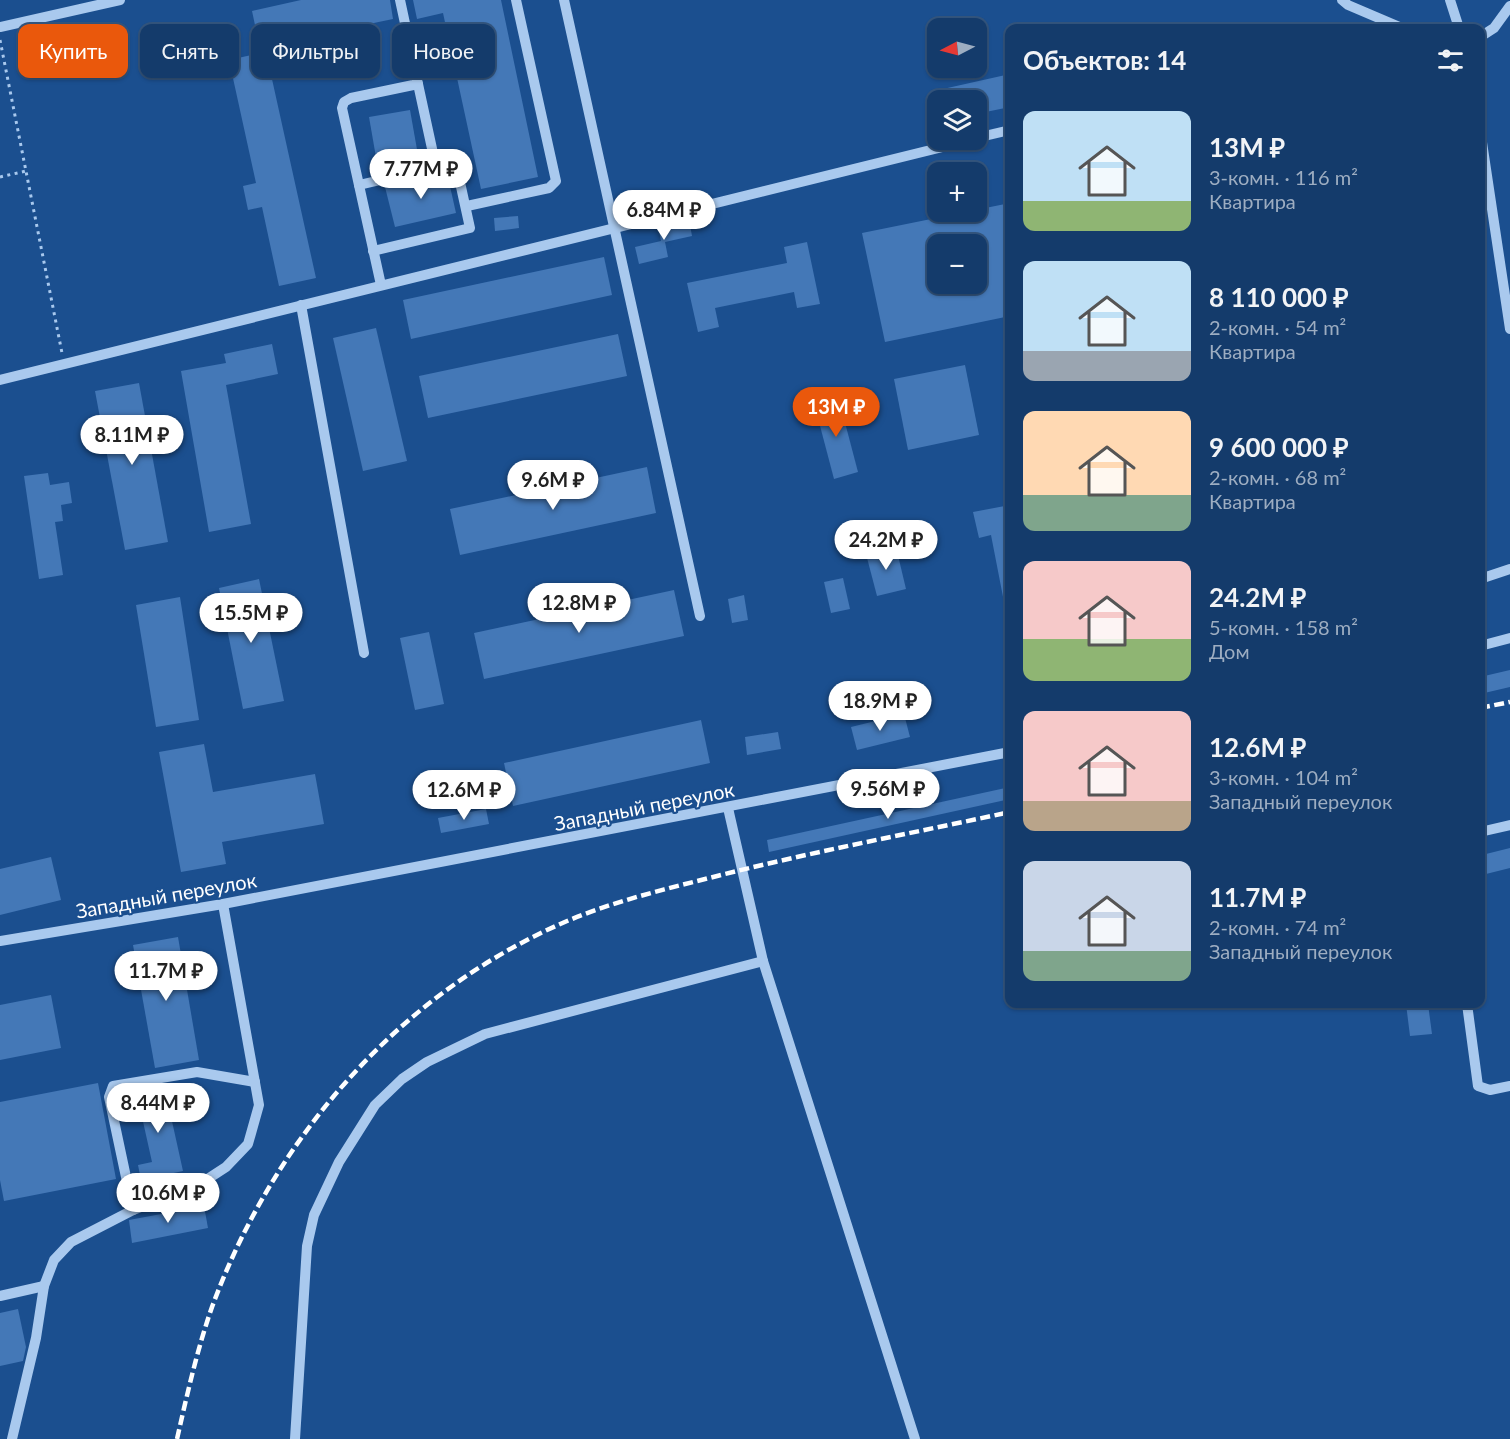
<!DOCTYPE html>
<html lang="ru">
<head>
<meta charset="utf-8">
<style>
	:root { --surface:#143b6b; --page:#1d4271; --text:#f1f3f6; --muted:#9dadc1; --line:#33557e; --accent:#ea580c }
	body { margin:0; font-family:Lato,sans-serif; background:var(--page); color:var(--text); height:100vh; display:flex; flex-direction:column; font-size:22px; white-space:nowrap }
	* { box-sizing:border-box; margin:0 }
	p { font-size:20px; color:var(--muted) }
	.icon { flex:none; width:33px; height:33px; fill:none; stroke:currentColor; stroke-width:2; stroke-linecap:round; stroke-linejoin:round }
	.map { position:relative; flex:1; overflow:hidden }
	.side { position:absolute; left:1005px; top:24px; width:480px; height:984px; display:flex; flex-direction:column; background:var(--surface); border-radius:12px; box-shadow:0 2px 4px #0004,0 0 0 2px var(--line) }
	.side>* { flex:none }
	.top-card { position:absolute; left:18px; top:24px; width:570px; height:54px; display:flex; gap:12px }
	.needle { width:39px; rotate:264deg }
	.controls { position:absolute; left:927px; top:18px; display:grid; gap:12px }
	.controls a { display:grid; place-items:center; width:60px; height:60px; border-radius:12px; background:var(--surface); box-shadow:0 2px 4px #0004,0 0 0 2px var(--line); font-size:30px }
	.price { position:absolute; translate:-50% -51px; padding:0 14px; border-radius:21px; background:#fff; color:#222; font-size:20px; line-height:39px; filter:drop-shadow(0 2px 3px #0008) }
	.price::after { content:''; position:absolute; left:50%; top:36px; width:18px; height:14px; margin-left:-9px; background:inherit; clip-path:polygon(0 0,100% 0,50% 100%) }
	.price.active { background:var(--accent); color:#fff }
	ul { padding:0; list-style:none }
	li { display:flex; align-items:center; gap:18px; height:150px; padding:0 18px }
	li span { display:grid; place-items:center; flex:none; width:168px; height:120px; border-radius:12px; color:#555 }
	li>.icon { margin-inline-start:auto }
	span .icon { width:72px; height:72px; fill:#fffc; stroke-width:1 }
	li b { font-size:26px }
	h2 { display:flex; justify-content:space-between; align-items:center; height:72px; padding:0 18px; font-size:26px }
	.pill { padding:0 21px; border-radius:12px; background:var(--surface); box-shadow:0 2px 4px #0004,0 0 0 2px var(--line); font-size:21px; line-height:54px }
	.pill.active { background:var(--accent); color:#fff }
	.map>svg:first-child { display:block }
	.building { fill:#4478b7; fill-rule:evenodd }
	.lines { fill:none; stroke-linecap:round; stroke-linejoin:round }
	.path { stroke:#a9c9ee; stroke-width:3; stroke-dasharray:3 4.5; stroke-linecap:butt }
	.minor { stroke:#a9c9ee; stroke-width:10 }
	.rail { stroke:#fff; stroke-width:4.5; stroke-dasharray:10 4.5; stroke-linecap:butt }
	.labels { text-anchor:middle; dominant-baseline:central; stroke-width:4.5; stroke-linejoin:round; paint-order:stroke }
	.street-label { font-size:20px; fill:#fff; stroke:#1b4f8f }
</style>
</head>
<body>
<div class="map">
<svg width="1510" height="1439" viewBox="0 0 1510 1439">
	<rect width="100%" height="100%" fill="#1b4f8f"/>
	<g class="building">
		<polygon points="301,0 390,0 393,19 369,24 378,70 346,76 339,36 266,52 316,278 279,286 262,207 248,210 243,186 256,183 229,60 261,53 252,11"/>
		<polygon points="413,0 501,0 538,177 481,189 443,13 417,19"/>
		<polygon points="1010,74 1010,107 976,114 976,100 936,100 934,91"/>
		<polygon points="410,110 418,155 377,163 369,117"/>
		<polygon points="447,173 456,213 395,227 385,187"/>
		<path d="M1010 203V316L885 342 862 233ZM938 244H976V284H938Z"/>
		<polygon points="518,216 519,228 495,231 494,218"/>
		<polygon points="689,219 692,236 665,242 668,257 639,264 635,247 661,241 658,226"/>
		<polygon points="807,242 820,304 797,308 794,292 715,308 719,327 698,332 687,283 787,263 784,247"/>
		<polygon points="604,257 612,295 411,339 403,300"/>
		<polygon points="376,328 407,461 363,471 333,338"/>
		<polygon points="618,334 627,376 428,418 419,376"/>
		<polygon points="272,344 278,374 226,385 251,524 209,532 181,371 226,363 224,354"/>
		<polygon points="965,365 979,435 908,450 894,379"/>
		<polygon points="139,383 168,542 125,550 95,391"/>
		<polygon points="838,396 858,472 834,479 814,403"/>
		<polygon points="647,467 656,513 460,555 450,509"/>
		<polygon points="48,473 50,485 69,482 72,503 61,505 63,521 55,522 63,575 39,579 24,476"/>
		<polygon points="1010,505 1010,523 1007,524 1010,537 1010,601 1004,602 991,535 979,538 973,512"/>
		<polygon points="896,547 906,589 877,596 866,554"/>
		<polygon points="843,578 850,609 831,613 824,582"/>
		<polygon points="259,579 284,701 243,709 219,588"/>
		<polygon points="674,590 684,636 484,679 474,633"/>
		<polygon points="744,595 748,620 732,623 728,599"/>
		<polygon points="180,597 199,720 156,727 136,605"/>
		<polygon points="429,632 444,704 415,710 400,638"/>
		<polygon points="1510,670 1510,687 1480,694 1480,677"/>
		<polygon points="904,714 910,737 857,750 851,727"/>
		<polygon points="701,720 710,763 513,806 504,763"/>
		<polygon points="778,732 781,749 747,755 745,737"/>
		<polygon points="204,744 213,792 315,774 324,824 222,842 226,864 181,872 159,752"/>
		<polygon points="1010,787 1010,799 769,852 767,840"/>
		<polygon points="486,809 489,824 441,833 438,818"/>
		<polygon points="1510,848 1510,868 1486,874 1482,855"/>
		<polygon points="51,857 61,900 0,915 0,869"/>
		<polygon points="178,937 199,1060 155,1068 133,945"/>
		<polygon points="51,995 61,1048 0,1060 0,1005"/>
		<polygon points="1406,1004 1428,1004 1432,1034 1410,1036"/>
		<polygon points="98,1083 116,1179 4,1201 0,1180 0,1102"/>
		<polygon points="164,1085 183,1171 141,1180 138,1165 152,1162 136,1090"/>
		<polygon points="204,1206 208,1228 132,1243 129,1220"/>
		<polygon points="18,1309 26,1347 23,1361 0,1366 0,1313"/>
	</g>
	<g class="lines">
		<g class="path">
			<polyline points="0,40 62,353"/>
			<polyline points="0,177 26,171"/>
		</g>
		<g class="minor">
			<polyline points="564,0 700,616"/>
			<polyline points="1342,0 1348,5 1402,28"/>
			<polyline points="1450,0 1459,28"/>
			<polyline points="0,27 120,0"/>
			<polyline points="1480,37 1494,28 1510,6"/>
			<polyline points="1480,129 1510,329"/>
			<polyline points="976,138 1010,130"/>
			<polyline points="359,185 436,167 418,84"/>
			<polyline points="467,206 549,188 556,181 516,0"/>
			<polyline points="373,251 470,228 456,164 436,167"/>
			<polyline points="381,285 342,108 344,102 351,98 418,84 400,0"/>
			<polyline points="301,305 364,653"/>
			<polyline points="0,380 971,140"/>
			<polyline points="1480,579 1510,569"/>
			<polyline points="1480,646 1510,638"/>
			<polyline points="728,808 763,961 915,1439"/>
			<polyline points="1480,832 1510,825"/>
			<polyline points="0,941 223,904 1010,752"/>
			<polyline points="1467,1004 1478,1086 1490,1090 1510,1086"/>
			<polyline points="133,1210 109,1097 113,1086 197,1072 255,1082"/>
			<polyline points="0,1296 44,1286"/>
			<polyline points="12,1439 36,1338 44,1286 54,1260 71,1242 133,1210 203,1182 226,1167 248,1144 259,1105 223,904"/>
			<polyline points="295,1439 307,1246 314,1215 339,1162 375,1105 402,1079 427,1062 485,1034 763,961"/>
		</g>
		<g class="rail">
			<polyline points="1480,708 1510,702"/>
			<path d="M177 1439C187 1395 197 1350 212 1307 273 1141 395 998 558 925 609 902 666 889 721 875 816 851 913 833 1010 812"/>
		</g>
	</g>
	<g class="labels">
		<g class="street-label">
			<text transform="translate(644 806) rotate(-11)">Западный переулок</text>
			<text transform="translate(166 895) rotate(-10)">Западный переулок</text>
		</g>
	</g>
</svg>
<div class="controls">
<a><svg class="needle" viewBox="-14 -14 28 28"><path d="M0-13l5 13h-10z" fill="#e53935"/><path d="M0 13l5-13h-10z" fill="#9dadc1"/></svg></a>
<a><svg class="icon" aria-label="layers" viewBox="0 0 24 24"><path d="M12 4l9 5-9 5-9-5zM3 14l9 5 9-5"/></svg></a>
<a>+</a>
<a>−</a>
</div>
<b class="price" style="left:421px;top:200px">7.77M ₽</b>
<b class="price" style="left:664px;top:241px">6.84M ₽</b>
<b class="price active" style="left:836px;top:438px">13M ₽</b>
<b class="price" style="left:132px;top:466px">8.11M ₽</b>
<b class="price" style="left:553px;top:511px">9.6M ₽</b>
<b class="price" style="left:886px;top:571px">24.2M ₽</b>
<b class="price" style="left:579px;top:634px">12.8M ₽</b>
<b class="price" style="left:251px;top:644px">15.5M ₽</b>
<b class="price" style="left:880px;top:732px">18.9M ₽</b>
<b class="price" style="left:888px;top:820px">9.56M ₽</b>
<b class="price" style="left:464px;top:821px">12.6M ₽</b>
<b class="price" style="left:166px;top:1002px">11.7M ₽</b>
<b class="price" style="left:158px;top:1134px">8.44M ₽</b>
<b class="price" style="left:168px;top:1224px">10.6M ₽</b>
<div class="top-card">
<a class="pill active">Купить</a>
<a class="pill">Снять</a>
<a class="pill">Фильтры</a>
<a class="pill">Новое</a>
</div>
<section class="side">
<h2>Объектов: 14<svg class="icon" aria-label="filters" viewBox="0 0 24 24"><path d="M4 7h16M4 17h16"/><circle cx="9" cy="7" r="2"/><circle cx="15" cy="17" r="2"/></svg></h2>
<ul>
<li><span style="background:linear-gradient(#bfe0f5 75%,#8fb573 0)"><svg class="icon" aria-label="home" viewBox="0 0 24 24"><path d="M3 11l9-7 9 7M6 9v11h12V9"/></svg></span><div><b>13M ₽</b><p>3-комн. · 116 m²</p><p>Квартира</p></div></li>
<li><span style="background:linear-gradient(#bfe0f5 75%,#9aa5b1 0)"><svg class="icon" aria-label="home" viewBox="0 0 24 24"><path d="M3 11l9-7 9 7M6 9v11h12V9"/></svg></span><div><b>8 110 000 ₽</b><p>2-комн. · 54 m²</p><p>Квартира</p></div></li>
<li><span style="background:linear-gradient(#ffd9b3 70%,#7fa58c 0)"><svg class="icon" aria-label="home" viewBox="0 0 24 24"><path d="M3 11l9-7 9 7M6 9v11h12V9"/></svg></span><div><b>9 600 000 ₽</b><p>2-комн. · 68 m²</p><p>Квартира</p></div></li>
<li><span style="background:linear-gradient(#f6c9c9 65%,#8fb573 0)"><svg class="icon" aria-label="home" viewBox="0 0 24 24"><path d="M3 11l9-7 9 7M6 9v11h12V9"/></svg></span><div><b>24.2M ₽</b><p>5-комн. · 158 m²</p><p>Дом</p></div></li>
<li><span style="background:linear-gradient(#f6c9c9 75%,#b9a48a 0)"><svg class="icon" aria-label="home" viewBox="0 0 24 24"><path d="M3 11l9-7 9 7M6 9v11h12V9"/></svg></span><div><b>12.6M ₽</b><p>3-комн. · 104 m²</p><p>Западный переулок</p></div></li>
<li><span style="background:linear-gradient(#c9d6e8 75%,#7fa58c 0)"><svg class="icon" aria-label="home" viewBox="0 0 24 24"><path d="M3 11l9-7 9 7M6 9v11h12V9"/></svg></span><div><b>11.7M ₽</b><p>2-комн. · 74 m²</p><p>Западный переулок</p></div></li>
</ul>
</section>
</div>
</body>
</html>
